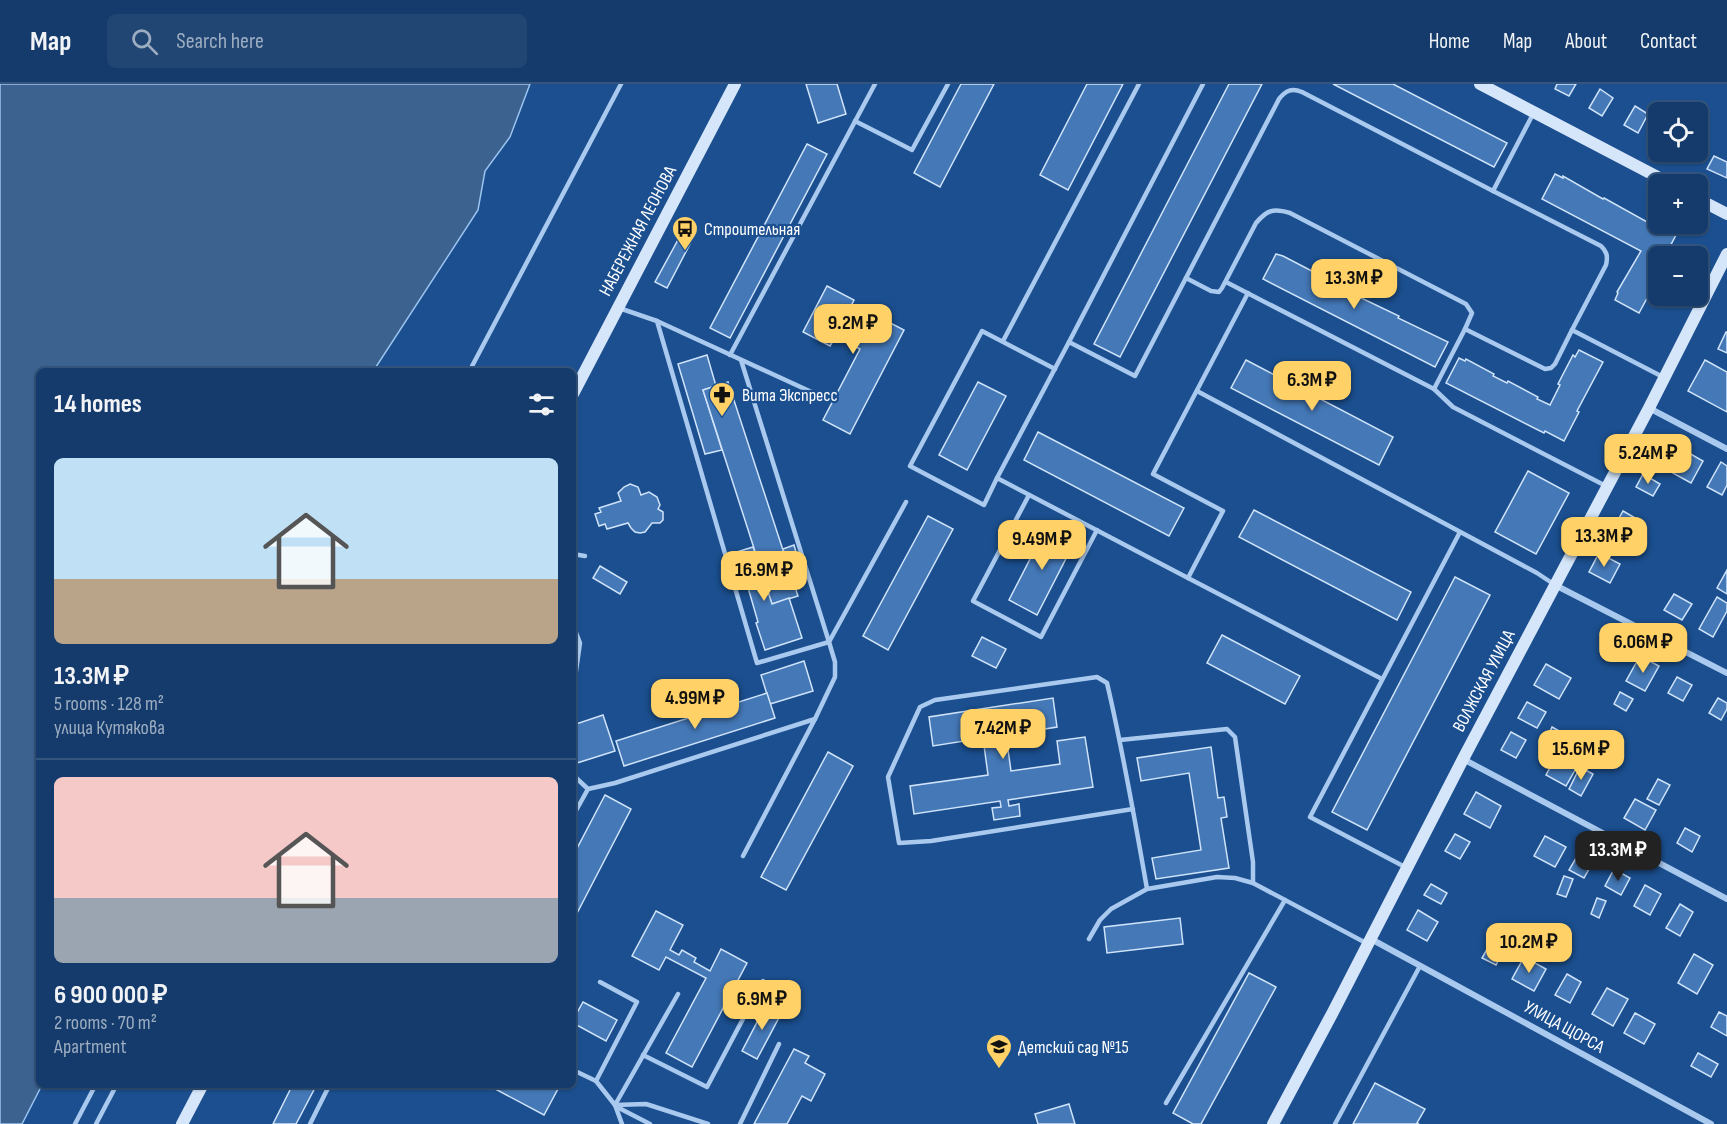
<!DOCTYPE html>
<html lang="en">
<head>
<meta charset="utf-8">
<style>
	:root { --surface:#143b6b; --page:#214673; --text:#f1f3f6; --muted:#9dadc1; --line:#33557e; --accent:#ffd166 }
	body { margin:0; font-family:"Sofia Sans Condensed",sans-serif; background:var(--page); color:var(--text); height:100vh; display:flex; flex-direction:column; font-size:22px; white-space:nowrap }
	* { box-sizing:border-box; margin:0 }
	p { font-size:20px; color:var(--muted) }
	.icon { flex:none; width:33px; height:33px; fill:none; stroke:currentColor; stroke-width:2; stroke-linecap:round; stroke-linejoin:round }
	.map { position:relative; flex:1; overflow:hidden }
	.panel { position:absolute; left:36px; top:284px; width:540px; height:720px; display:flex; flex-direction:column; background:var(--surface); border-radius:9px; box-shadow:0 2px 4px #0004,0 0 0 2px var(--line) }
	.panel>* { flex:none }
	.tools { position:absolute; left:1648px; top:18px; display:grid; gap:12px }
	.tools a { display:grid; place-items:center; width:60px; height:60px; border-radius:9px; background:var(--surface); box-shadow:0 2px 4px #0004,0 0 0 2px var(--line); font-size:30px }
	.price { position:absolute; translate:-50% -51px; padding:0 14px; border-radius:12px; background:var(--accent); color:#111; font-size:20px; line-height:39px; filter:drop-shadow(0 2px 3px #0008) }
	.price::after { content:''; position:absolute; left:50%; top:36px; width:18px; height:14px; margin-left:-9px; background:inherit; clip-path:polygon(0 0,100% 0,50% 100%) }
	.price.current { background:#222; color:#fff }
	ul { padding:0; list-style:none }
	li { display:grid; align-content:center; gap:12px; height:318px; padding:0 18px }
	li+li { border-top:2px solid var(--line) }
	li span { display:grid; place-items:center; height:186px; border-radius:9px; color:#555 }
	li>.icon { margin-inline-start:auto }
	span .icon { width:108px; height:108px; fill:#fffc; stroke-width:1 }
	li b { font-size:26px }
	h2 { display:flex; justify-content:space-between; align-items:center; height:72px; padding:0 18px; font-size:26px }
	header { display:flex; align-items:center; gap:36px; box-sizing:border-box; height:84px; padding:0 30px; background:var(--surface); border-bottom:2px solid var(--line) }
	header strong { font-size:28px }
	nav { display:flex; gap:33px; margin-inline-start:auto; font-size:21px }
	.search { width:420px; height:54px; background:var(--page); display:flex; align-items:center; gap:15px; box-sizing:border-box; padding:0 21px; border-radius:9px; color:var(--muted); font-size:22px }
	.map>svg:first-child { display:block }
	.water { fill:#3c6290; stroke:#9cc4f0; stroke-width:1.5 }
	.building { fill:#4478b7; stroke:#cfe3fa; stroke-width:1.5 }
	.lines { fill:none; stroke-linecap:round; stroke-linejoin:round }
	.lane { stroke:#a9c9ee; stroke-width:4.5 }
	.street { stroke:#a9c9ee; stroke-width:6 }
	.secondary { stroke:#d6e6fa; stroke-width:12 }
	.labels { text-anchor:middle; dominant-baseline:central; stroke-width:4.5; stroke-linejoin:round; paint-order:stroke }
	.poi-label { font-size:18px; fill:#fff; stroke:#1b4f8f; text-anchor:start }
	.street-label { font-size:18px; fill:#fff; stroke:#1b4f8f }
</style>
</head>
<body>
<header>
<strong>Map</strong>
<div class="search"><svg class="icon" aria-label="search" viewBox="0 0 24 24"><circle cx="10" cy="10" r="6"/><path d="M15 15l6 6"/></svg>Search here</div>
<nav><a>Home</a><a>Map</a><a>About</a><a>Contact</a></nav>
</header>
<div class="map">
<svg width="1727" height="1040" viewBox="0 0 1727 1040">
	<rect width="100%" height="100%" fill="#1b4f8f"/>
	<polygon class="water" points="0,0 530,0 510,53 485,87 478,126 374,286 39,286 39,1000 42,1001 22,1040 0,1040"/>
	<g class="building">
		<polygon points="806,0 837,0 846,30 818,39"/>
		<polygon points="961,0 994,0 940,103 914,89"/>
		<polygon points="1087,0 1123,0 1068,106 1040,91"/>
		<polygon points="1229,0 1262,0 1120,273 1094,260"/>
		<polygon points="1333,0 1393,0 1507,59 1494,83"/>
		<polygon points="1557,0 1576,0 1569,12 1555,5"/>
		<polygon points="1600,5 1613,14 1602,32 1589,24"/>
		<polygon points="1635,22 1648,30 1638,49 1624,41"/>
		<polygon points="807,60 827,70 730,254 710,244"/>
		<polygon points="1714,72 1727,78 1727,94 1707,85"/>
		<polygon points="1555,90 1563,94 1563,92 1603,115 1604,114 1647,138 1648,136 1676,151 1666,170 1669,172 1659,172 1659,192 1639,229 1615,216 1618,209 1617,208 1641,167 1542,115"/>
		<polygon points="679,154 690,160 667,204 655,198"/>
		<polygon points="1276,170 1283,172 1356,210 1355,211 1399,232 1398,234 1448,258 1435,283 1263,195"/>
		<polygon points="827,202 854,216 843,238 868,250 877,232 904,246 850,350 823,336 860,265 836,252 830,262 803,248"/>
		<polygon points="1726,248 1727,248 1727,269 1718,265"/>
		<polygon points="1579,266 1603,278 1577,327 1579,328 1564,357 1545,347 1544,349 1446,299 1459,274 1465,277 1466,275 1494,290 1493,292 1507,299 1508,297 1538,313 1537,315 1550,321 1560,301 1558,300 1573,271 1575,273"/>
		<polygon points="707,271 716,302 703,306 722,366 705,370 678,280"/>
		<polygon points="1246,276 1393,353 1379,381 1231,304"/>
		<polygon points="1705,276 1727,288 1727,328 1688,307"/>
		<polygon points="728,298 798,512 772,520 703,306"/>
		<polygon points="978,298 1006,312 967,386 939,371"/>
		<polygon points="1038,348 1184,424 1169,452 1024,376"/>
		<polygon points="1673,360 1703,377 1691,399 1660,382"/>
		<polygon points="1721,378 1727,382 1727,401 1722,411 1707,403"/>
		<polygon points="1528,387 1569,409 1536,470 1495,448"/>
		<polygon points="1643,390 1660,400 1653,412 1636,403"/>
		<polygon points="630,400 638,403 641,411 649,408 657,413 660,421 658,425 663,428 663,436 660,439 652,439 645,448 640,449 635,448 631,444 628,439 607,445 605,440 599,442 595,430 601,428 599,424 621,417 618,409 624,403"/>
		<polygon points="1254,426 1411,508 1397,536 1239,453"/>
		<polygon points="1623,427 1637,435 1623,460 1609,452"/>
		<polygon points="928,432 953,445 888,566 863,552"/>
		<polygon points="1047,442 1075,457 1037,531 1009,516"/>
		<polygon points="794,461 798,475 787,479 783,465"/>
		<polygon points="753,463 772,520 789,514 802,554 765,566 756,539 758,538 747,500 736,503 727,471"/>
		<polygon points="1599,469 1620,480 1610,499 1589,488"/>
		<polygon points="600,482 627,498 620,510 593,494"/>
		<polygon points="1727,486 1727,510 1717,504"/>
		<polygon points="1455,493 1490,511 1367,746 1332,728"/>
		<polygon points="1674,510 1692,520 1682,536 1664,526"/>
		<polygon points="1717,513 1727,519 1727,527 1713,553 1699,545"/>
		<polygon points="1222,551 1300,592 1285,620 1207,579"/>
		<polygon points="982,553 1006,565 996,584 972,572"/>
		<polygon points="1640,572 1659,582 1645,607 1626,597"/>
		<polygon points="804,577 813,607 770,620 761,591"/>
		<polygon points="1546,580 1571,594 1559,615 1534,601"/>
		<polygon points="1677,593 1692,601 1683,617 1668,609"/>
		<polygon points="1620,608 1633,615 1626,627 1614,620"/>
		<polygon points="767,609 775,634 624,682 616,657"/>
		<polygon points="1053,614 1057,643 1006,651 1011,687 1060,680 1057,657 1085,653 1093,703 1008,716 1009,722 1019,720 1020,732 994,736 992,724 1001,723 1000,717 914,730 910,702 988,691 983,654 933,662 929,633"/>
		<polygon points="1718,614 1727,619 1727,625 1721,636 1709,629"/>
		<polygon points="1527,618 1546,628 1537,644 1518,634"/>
		<polygon points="603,631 615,667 577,679 573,667 573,641"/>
		<polygon points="1552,643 1563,649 1559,656 1549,650"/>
		<polygon points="1511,648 1526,656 1516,674 1501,666"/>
		<polygon points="1562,661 1583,672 1566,702 1546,691"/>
		<polygon points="1211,663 1218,714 1224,713 1227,733 1221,734 1229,784 1156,795 1152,774 1201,766 1189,689 1141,697 1137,674"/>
		<polygon points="828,668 853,682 786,806 761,793"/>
		<polygon points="1580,683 1593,690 1581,712 1569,705"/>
		<polygon points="1658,695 1670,701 1659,721 1647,715"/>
		<polygon points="1476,708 1501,722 1490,744 1464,730"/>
		<polygon points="605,711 631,725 573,837 573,772"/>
		<polygon points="1635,715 1656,726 1645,746 1624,734"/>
		<polygon points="1685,744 1700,752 1692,768 1677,759"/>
		<polygon points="1455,750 1470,758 1460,775 1445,767"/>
		<polygon points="1545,752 1566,763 1555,783 1534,772"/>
		<polygon points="1579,769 1593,778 1584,794 1569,786"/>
		<polygon points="1614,785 1630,794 1621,811 1605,802"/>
		<polygon points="1564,792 1573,795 1566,813 1557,810"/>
		<polygon points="1431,800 1447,809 1441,820 1424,811"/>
		<polygon points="1645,801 1661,810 1650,831 1634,822"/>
		<polygon points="1597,814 1606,817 1599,834 1591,830"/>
		<polygon points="1680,820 1693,828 1680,852 1666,844"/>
		<polygon points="1418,826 1438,838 1427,857 1407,846"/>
		<polygon points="656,827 683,841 670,866 679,871 682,866 696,874 694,878 710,887 721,865 747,879 692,983 666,969 706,894 666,873 659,886 632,872"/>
		<polygon points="1180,834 1183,860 1107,869 1104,843"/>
		<polygon points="1493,855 1506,862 1496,881 1482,874"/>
		<polygon points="1694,870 1713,881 1697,910 1678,899"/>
		<polygon points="1524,873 1546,885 1534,907 1512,895"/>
		<polygon points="1249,889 1276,903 1201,1040 1193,1040 1173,1029"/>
		<polygon points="1567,890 1581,898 1570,919 1555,911"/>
		<polygon points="1607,904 1628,915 1613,942 1592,930"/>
		<polygon points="583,918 617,936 606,957 573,939 573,936"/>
		<polygon points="767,919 782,928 757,975 742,967"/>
		<polygon points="1719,928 1727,932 1727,952 1711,943"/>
		<polygon points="1635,929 1655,940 1644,960 1624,949"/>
		<polygon points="794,965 809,972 805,979 825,990 811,1017 802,1012 787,1040 754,1040"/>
		<polygon points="1698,969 1718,980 1711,993 1691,982"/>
		<polygon points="1375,999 1425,1025 1417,1039 1419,1040 1353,1040"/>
		<polygon points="293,1000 317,1000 296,1040 273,1040"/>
		<polygon points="486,1000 555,1000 559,1003 544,1031"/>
		<polygon points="1069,1020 1075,1040 1038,1040 1035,1030"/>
	</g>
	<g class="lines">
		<g class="lane">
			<path d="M1203 0 1069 258 1135 292 1279 15C1286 6 1292 4 1302 8L1493 107 1533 30"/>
			<polyline points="855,37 912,66 948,0"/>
			<path d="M1493 107 1601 162C1607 168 1608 172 1606 181L1572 246 1663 293"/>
			<path d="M1186 194 1211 207 1219 208 1222 204 1256 139C1267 126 1273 124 1290 129L1466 220 1472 229 1465 245"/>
			<polyline points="1226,198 1434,305 1453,323 1606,402"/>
			<polyline points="619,224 657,237 757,579 829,558 741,276"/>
			<polyline points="657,237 818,311"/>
			<polyline points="1003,257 1139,0"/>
			<polyline points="1069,258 997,394 1188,494 1223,427 1153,390 1248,209"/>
			<polyline points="730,271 875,0"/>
			<polyline points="470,286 621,0"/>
			<polyline points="1434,305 1465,245 1545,285 1551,284 1555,280 1572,246"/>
			<polyline points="1197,307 1537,489 1555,501"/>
			<polyline points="997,394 984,421 910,382 982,247 1055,285"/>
			<polyline points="1029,411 973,517 1041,553 1097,446"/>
			<polyline points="573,470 585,472"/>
			<polyline points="1188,494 1382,595"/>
			<polyline points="573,541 580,559 576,587 573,592"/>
			<polyline points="815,635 835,593 835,578 829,558 906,418"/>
			<polyline points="1120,656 1227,645 1235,653 1253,778 1253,799"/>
			<polyline points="573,691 588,705 573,732"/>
			<polyline points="588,705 615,699 815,635 743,772"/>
			<path d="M1133 725 931 757 899 759 888 693 920 623 935 616 1097 593 1107 599C1123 667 1135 736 1147 805"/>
			<polyline points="1405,783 1310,733 1460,448"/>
			<polyline points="1089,855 1100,836 1111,825 1147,805 1217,793 1235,794 1253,799 1366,859"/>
			<polyline points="643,971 707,1003 763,897"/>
			<polyline points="573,986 596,997 615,1021 622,1040"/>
			<polyline points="596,997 637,918 600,898"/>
			<polyline points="1166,1019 1285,816"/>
			<polyline points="615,1021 678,910"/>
			<polyline points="615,1021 646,1020 708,1040"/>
			<polyline points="617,1023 650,1040"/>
			<polyline points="75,1040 96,1000"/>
			<polyline points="96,1040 117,1000"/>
			<polyline points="310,1040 330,1000"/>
			<polyline points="740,1040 779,960"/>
			<polyline points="1335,1040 1420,882"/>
		</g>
		<g class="street">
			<polyline points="1649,324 1727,365"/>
			<polyline points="1555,501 1727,589"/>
			<polyline points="1463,675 1727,815"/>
			<polyline points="1371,855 1711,1040"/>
		</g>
		<g class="secondary">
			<polyline points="1480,0 1671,100"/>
			<polyline points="1698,115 1727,130"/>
			<polyline points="573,310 735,0"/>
			<polyline points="182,1040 203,1000"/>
			<polyline points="1273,1040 1333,928 1463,675 1649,324 1727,170"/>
		</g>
	</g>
	<defs>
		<symbol id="bus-pin" viewBox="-11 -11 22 30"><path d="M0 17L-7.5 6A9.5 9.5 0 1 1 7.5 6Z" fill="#ffd166" stroke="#1b4f8f"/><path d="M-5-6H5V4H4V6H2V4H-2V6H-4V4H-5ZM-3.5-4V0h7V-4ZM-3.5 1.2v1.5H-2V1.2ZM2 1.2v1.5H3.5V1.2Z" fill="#111"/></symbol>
		<symbol id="pharmacy-pin" viewBox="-11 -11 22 30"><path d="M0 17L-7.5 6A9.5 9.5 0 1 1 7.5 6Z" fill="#ffd166" stroke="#1b4f8f"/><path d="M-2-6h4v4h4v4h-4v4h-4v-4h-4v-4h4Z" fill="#111"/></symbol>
		<symbol id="school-pin" viewBox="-11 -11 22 30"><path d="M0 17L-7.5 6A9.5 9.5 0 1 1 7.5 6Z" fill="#ffd166" stroke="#1b4f8f"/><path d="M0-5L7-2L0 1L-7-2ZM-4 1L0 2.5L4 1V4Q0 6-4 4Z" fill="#111"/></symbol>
	</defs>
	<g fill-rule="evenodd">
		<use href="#bus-pin" x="670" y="130" width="30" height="40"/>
		<use href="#pharmacy-pin" x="707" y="296" width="30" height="40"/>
		<use href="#school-pin" x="984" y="948" width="30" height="40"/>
	</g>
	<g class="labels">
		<g class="poi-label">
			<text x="704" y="145">Строительная</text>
			<text x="742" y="311">Вита Экспресс</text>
			<text x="1018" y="963">Детский сад №15</text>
		</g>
		<g class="street-label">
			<text transform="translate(638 147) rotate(-62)">НАБЕРЕЖНАЯ ЛЕОНОВА</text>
			<text transform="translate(1484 597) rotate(-62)">ВОЛЖСКАЯ УЛИЦА</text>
			<text transform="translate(1564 943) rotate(29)">УЛИЦА ЩОРСА</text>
		</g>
	</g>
</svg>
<div class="tools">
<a><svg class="icon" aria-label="locate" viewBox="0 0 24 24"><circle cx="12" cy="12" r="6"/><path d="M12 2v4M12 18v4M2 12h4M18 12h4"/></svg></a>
<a>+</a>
<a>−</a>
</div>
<b class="price" style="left:1354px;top:226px">13.3M ₽</b>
<b class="price" style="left:853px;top:271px">9.2M ₽</b>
<b class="price" style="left:1312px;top:328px">6.3M ₽</b>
<b class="price" style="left:1648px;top:401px">5.24M ₽</b>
<b class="price" style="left:1604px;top:484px">13.3M ₽</b>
<b class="price" style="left:1042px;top:487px">9.49M ₽</b>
<b class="price" style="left:764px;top:518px">16.9M ₽</b>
<b class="price" style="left:1643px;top:590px">6.06M ₽</b>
<b class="price" style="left:695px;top:646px">4.99M ₽</b>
<b class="price" style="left:1003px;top:676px">7.42M ₽</b>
<b class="price" style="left:1581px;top:697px">15.6M ₽</b>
<b class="price current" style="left:1618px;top:798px">13.3M ₽</b>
<b class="price" style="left:1529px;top:890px">10.2M ₽</b>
<b class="price" style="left:762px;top:947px">6.9M ₽</b>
<section class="panel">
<h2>14 homes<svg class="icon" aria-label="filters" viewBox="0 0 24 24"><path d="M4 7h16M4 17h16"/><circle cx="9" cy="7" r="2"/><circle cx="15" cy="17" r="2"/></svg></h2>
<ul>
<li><span style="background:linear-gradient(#bfe0f5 65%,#b9a48a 0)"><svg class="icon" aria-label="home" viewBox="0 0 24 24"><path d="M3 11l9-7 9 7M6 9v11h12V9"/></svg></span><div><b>13.3M ₽</b><p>5 rooms · 128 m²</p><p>улица Кутякова</p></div></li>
<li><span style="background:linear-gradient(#f6c9c9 65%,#9aa5b1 0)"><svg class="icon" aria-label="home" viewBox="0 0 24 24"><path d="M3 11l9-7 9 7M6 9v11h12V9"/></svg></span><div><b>6 900 000 ₽</b><p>2 rooms · 70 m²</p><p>Apartment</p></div></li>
</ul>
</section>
</div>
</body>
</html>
